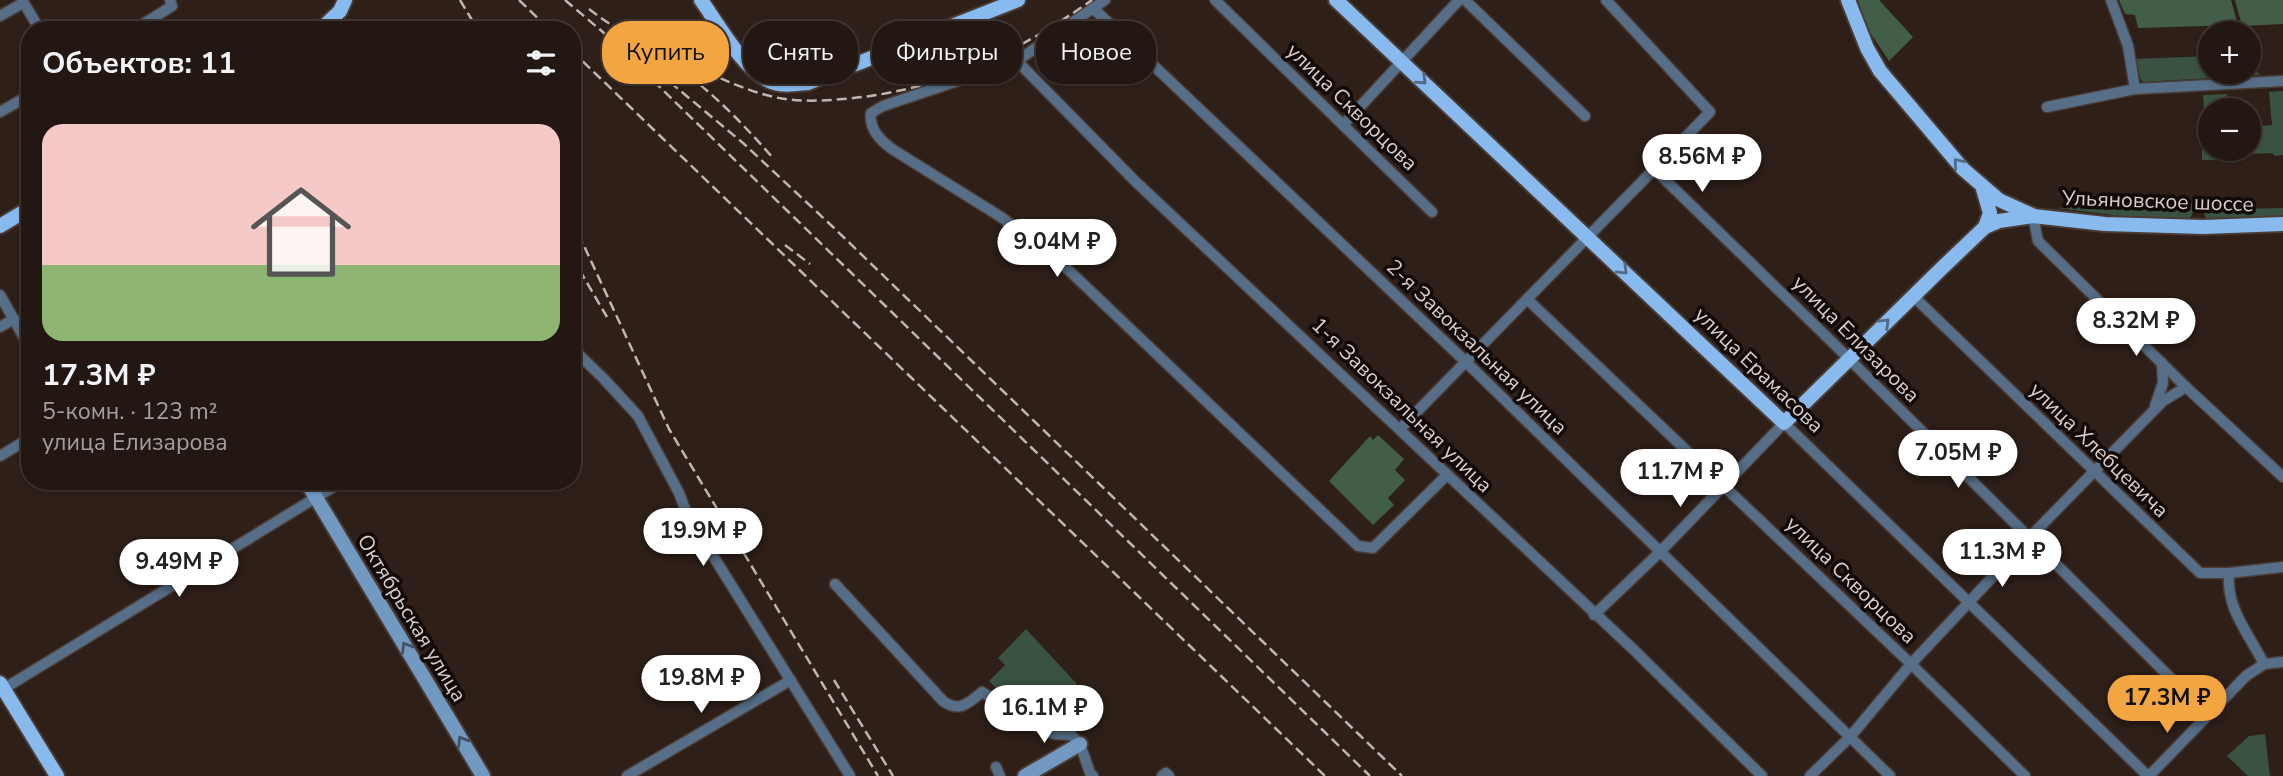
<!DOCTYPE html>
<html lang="ru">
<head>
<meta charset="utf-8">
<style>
	:root { --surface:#231713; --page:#2f2421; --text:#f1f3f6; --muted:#a39fa0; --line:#403633; --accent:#f2a541 }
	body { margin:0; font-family:"Nunito Sans",sans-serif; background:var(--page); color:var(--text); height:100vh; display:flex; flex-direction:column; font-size:26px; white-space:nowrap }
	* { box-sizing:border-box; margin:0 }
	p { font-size:23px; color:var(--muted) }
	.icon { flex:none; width:38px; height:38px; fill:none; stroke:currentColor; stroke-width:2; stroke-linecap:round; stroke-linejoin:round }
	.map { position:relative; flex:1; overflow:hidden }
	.side { position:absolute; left:21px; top:21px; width:560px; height:469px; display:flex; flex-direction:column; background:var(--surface); border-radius:28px; box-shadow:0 2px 5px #0004,0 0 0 2px var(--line) }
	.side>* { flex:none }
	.guide { position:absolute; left:602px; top:21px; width:665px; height:63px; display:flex; gap:14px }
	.fabs { position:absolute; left:2198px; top:21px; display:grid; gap:14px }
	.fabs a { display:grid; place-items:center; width:63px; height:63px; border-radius:50%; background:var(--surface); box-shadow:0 2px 5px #0004,0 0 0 2px var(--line); font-size:35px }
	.price { position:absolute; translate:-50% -60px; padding:0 16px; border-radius:24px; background:#fff; color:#222; font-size:23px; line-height:46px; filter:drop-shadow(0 2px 4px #0008) }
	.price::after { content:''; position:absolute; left:50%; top:42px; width:21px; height:16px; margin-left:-10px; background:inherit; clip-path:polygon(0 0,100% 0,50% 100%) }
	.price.active { background:var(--accent); color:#111 }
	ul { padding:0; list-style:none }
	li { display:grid; align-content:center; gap:14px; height:371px; padding:0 21px }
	li span { display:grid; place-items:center; height:217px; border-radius:21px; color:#555 }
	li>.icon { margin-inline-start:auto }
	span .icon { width:126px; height:126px; fill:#fffc; stroke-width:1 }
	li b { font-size:30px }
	h2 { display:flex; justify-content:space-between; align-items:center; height:84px; padding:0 21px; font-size:30px }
	.tag { padding:0 24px; border-radius:28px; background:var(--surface); box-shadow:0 2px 5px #0004,0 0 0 2px var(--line); font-size:24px; line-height:63px }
	.tag.active { background:var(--accent); color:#111 }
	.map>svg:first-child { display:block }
	.green { fill:#3a5340 }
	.forest { fill:#425e49 }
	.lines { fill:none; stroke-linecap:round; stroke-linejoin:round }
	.street-casing { stroke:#4a3b35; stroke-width:13 }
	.secondary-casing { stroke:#4a3b35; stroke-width:18 }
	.primary-casing { stroke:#4a3b35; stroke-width:18 }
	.street { stroke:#566e87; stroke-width:10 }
	.secondary { stroke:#7299c1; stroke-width:14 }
	.primary { stroke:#88baee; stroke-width:14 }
	.rail { stroke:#c1b5b1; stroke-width:2.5; stroke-dasharray:10 5; stroke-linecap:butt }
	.oneway { stroke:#526b86 }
	.oneway2 { stroke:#425264 }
	.labels { text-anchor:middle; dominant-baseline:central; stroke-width:7; stroke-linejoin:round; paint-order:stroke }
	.street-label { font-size:21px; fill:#daceca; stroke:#110a08 }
</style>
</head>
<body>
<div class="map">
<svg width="2283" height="776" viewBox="0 0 2283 776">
	<rect width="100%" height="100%" fill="#2f1f19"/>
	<g class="green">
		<polygon points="2210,56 2210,72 2249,72 2249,63 2260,75 2144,82 2141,80 2135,59"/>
		<polygon points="2283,91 2283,155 2275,156 2272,153 2226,155 2221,160 2202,160 2202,150 2207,149 2203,95 2227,94 2228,110 2210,110 2210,149 2249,149 2249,127 2272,125 2269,92"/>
		<polygon points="2191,202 2195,210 2189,219 2154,220 2056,208"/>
		<polygon points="2283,208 2283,217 2206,218 2204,213 2205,211 2210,210"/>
		<path d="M1026 629 1076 683C1080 707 1063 714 1044 725L1015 708 989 681 1005 665 998 658Z"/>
		<polygon points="2265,734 2270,776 2248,776 2227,756 2249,736"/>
	</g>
	<g class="forest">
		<polygon points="1858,0 1879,0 1913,37 1889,61 1867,28"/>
		<polygon points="2119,0 2231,0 2238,25 2138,28 2135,15 2125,14"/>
		<polygon points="2235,0 2283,0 2283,24 2242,26"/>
		<polygon points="1378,435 1404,459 1395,470 1405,480 1388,498 1394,505 1373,525 1329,481 1370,436 1373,440"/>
	</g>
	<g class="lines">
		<defs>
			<g id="street">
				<polyline points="22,0 40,30"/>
				<path d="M1105 0 1017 61 883 106 871 113C869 129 880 140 892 149L1001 217 1058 260 1358 546 1373 548 1447 475"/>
				<polyline points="1215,0 1432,212"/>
				<polyline points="1465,0 1585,116"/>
				<polyline points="2111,0 2128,46 2135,89"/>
				<polyline points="1093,8 1466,362 1890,776"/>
				<polyline points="0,16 23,3"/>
				<polyline points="134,30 172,6 170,0"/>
				<polyline points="1017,61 1136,182 1634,650 1762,776"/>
				<polyline points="2047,107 2135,89 2283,81"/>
				<polyline points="0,112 30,95"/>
				<polyline points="1343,125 1459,0"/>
				<polyline points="1654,169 1830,340 2208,715"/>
				<polyline points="2033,216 2038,241 2186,387 2283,477"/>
				<polyline points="0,295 30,348"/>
				<polyline points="1913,296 2200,573 2229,573 2283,567"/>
				<polyline points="1527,299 1911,664 2025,776"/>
				<polyline points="0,327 14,319"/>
				<polyline points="572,348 604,379 638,416 679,493 687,514 850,776"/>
				<polyline points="2155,406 2163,383 2162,363"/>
				<polyline points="1400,429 1710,112 1606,0"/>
				<polyline points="0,456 30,438"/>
				<path d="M2229 573C2226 609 2248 632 2264 664"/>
				<path d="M835 584 943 701C959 713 969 703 982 692L1038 727 1054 734 1071 735 1080 744 1090 773 1093 776"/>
				<polyline points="1594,615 1660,552 1784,423 2148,776"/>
				<polyline points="0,691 343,481"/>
				<polyline points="996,767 1000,776"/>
				<polyline points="627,776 791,680"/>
				<polyline points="1162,776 1166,773 1169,776"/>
				<polyline points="1810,776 1850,737 1911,664 2029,538 2163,401 2186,387"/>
				<polyline points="2149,776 2246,676 2264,664 2283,662"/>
			</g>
			<g id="secondary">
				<polyline points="306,481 483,776"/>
				<polyline points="1025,776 1080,744"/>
			</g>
			<g id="primary">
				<path d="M701 0C718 24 743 69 769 81 781 87 795 84 808 83L1018 0"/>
				<polyline points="1336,0 1784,423 1943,267 1985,227 1999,221 2033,216 2105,224 2203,227 2283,224"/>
				<polyline points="1848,0 1867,48 1880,71 1963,169 1999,200 2032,215"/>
				<polyline points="320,30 340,11 345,0"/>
				<polyline points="1983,189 1990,213 1985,227"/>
				<polyline points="0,226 30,208"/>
				<polyline points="0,683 57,776"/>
			</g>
		</defs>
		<use href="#street" class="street-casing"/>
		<use href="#secondary" class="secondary-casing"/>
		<use href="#primary" class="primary-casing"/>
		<use href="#street" class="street"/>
		<use href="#secondary" class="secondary"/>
		<use href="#primary" class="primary"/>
		<g class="rail">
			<polyline points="460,0 478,30"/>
			<polyline points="519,0 550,30"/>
			<polyline points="565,0 604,33 1370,776"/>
			<path d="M589 9C616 30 647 46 675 66 712 91 744 125 773 158"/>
			<path d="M653 45C692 64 731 87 774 97 797 102 820 101 843 99 939 91 1014 55 1092 0"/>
			<polyline points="572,51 1325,776"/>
			<polyline points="647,63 743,143 833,227 1402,776"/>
			<polyline points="572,220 669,429 878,776"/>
			<polyline points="785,245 810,264"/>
			<polyline points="572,257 607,317"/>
			<polyline points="834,680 893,776"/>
		</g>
	</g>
	<defs><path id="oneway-chevron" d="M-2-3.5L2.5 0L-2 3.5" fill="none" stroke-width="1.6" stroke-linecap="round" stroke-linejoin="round" transform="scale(1.75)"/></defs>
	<g class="oneway">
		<use href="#oneway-chevron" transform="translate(1422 80) rotate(43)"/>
		<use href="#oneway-chevron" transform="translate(1958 163) rotate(-131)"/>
		<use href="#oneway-chevron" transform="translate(1623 270) rotate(44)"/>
		<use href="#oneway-chevron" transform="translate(1885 323) rotate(-44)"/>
	</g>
	<g class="oneway2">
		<use href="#oneway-chevron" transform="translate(406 647) rotate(-121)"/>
		<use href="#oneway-chevron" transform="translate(462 741) rotate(-121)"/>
	</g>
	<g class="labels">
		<g class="street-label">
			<text transform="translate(1352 107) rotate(44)">улица Скворцова</text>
			<text transform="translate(2158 201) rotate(2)">Ульяновское шоссе</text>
			<text transform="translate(1856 339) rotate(45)">улица Елизарова</text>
			<text transform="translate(1477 347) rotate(44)">2-я Завокзальная улица</text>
			<text transform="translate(1759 370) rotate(44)">улица Ерамасова</text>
			<text transform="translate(1402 405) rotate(44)">1-я Завокзальная улица</text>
			<text transform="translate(2099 450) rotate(44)">улица Хлебцевича</text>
			<text transform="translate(1851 580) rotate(44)">улица Скворцова</text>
			<text transform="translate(412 618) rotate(59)">Октябрьская улица</text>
		</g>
	</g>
</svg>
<div class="fabs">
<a>+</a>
<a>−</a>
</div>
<b class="price" style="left:1702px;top:194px">8.56M ₽</b>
<b class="price" style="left:1057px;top:279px">9.04M ₽</b>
<b class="price" style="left:2136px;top:358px">8.32M ₽</b>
<b class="price" style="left:1958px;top:490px">7.05M ₽</b>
<b class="price" style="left:1680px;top:509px">11.7M ₽</b>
<b class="price" style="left:703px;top:568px">19.9M ₽</b>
<b class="price" style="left:2002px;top:589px">11.3M ₽</b>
<b class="price" style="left:179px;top:599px">9.49M ₽</b>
<b class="price" style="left:701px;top:715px">19.8M ₽</b>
<b class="price active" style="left:2167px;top:735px">17.3M ₽</b>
<b class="price" style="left:1044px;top:745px">16.1M ₽</b>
<div class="guide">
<a class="tag active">Купить</a>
<a class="tag">Снять</a>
<a class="tag">Фильтры</a>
<a class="tag">Новое</a>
</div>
<section class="side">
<h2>Объектов: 11<svg class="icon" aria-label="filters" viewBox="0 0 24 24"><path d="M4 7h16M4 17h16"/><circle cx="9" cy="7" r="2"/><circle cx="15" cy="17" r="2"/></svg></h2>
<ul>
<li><span style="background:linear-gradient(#f6c9c9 65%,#8fb573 0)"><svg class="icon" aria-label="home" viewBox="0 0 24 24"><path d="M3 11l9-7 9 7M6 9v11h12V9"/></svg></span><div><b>17.3M ₽</b><p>5-комн. · 123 m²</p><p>улица Елизарова</p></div></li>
</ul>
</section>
</div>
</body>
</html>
